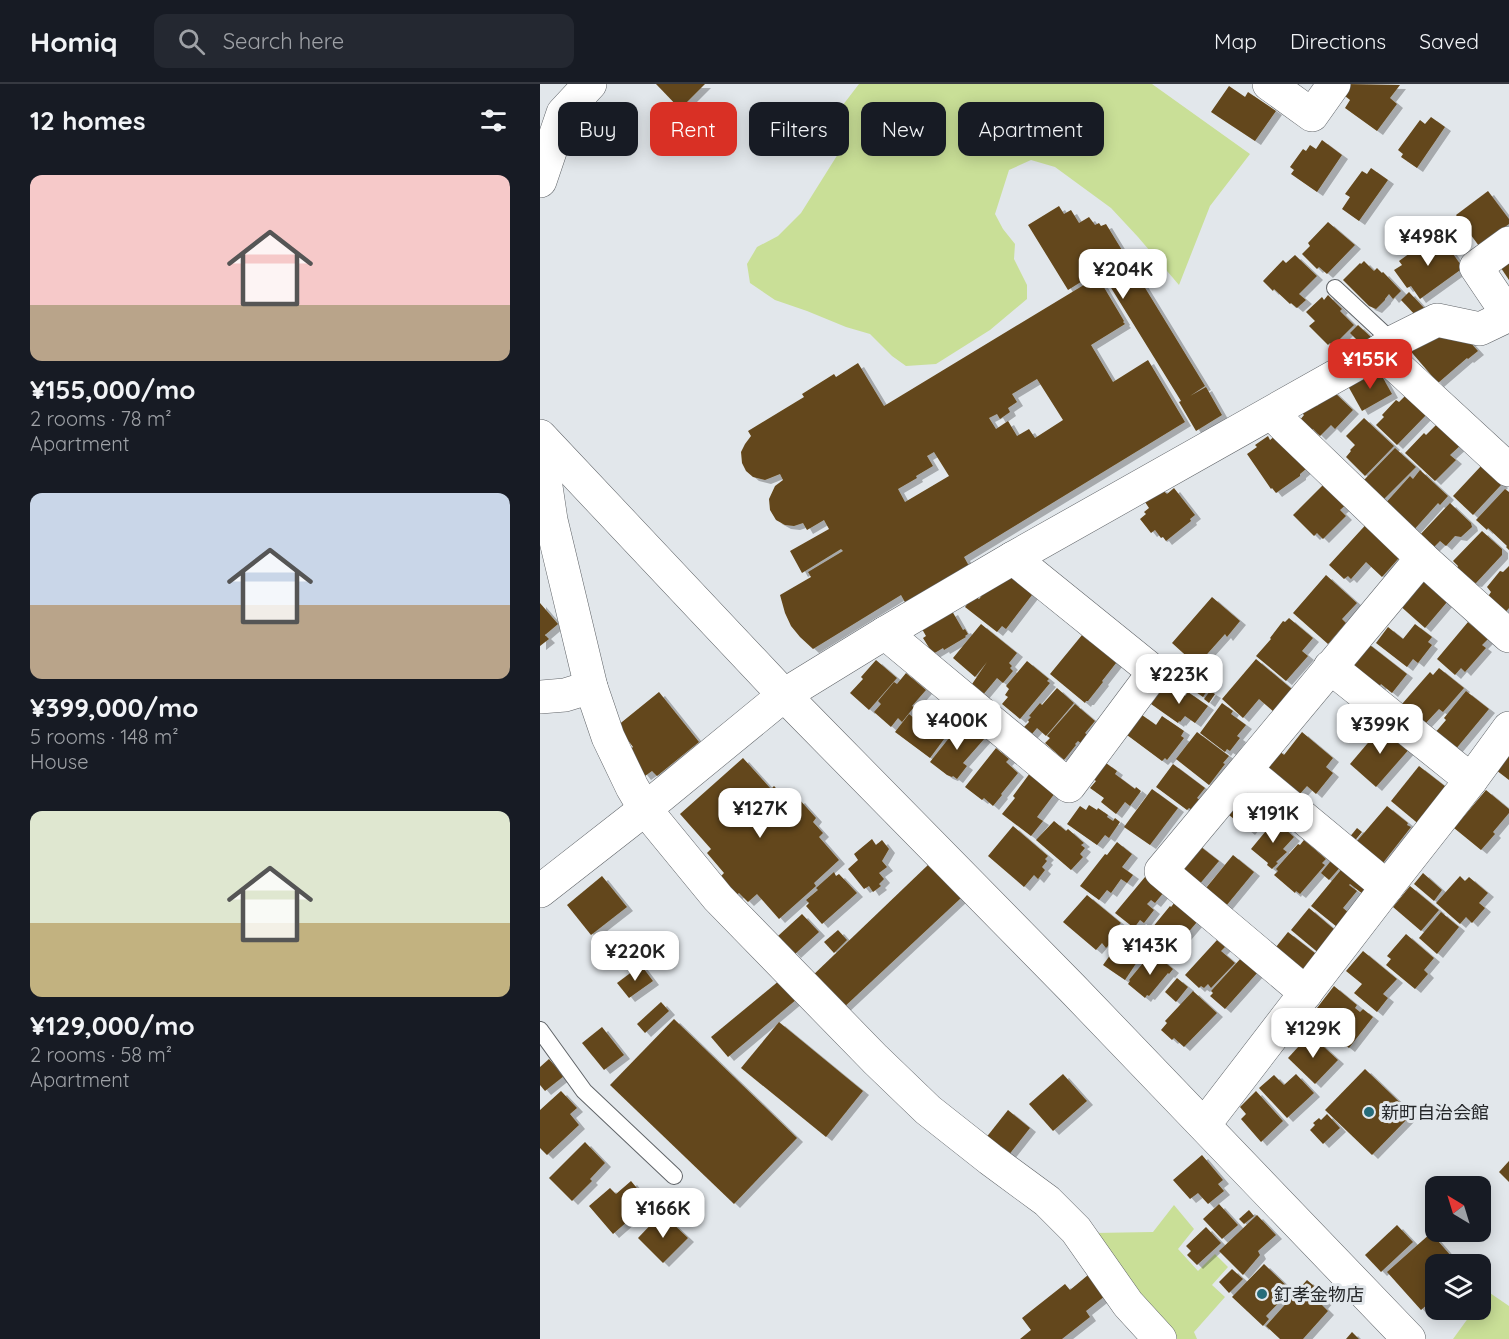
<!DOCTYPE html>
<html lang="en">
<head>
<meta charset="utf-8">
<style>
	:root { --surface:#171b24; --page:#242831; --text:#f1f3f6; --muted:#9ea1a6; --line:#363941; --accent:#d93025 }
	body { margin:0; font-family:Quicksand,"Noto Sans JP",sans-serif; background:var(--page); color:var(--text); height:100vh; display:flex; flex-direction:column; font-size:22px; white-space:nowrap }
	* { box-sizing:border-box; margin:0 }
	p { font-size:20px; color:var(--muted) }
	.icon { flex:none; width:33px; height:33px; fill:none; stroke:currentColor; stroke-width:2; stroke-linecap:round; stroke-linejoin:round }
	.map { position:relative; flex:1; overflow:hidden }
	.details { display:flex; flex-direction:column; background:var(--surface); width:540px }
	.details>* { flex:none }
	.guide { position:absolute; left:18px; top:18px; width:570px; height:54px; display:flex; gap:12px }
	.needle { width:39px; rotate:322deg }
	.tools { position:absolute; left:885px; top:1092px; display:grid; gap:12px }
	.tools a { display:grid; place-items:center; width:66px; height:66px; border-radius:12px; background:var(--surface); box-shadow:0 3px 15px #0003; font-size:30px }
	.price { position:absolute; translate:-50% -51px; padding:0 14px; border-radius:12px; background:#fff; color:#222; font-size:20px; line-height:39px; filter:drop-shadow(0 2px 3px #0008) }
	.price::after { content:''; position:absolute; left:50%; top:36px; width:18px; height:14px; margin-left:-9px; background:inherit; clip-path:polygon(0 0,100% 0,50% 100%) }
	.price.on { background:var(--accent); color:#fff }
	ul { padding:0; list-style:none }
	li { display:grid; align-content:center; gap:12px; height:318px; padding:0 30px }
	li span { display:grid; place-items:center; height:186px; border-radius:12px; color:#555 }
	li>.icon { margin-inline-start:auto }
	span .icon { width:108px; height:108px; fill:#fffc; stroke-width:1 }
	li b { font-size:26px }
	h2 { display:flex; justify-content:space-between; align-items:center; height:72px; padding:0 30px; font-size:26px }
	.chip { padding:0 21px; border-radius:12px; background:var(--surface); box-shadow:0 3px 15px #0003; font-size:21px; line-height:54px }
	.chip.on { background:var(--accent); color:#fff }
	header { display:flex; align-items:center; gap:36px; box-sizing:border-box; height:84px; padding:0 30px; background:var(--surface); border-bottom:2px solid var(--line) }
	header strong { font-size:28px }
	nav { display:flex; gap:33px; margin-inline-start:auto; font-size:21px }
	.search { width:420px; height:54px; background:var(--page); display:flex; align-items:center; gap:15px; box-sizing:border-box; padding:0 21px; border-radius:12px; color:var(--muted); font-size:22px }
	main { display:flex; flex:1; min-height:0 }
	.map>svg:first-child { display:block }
	.green { fill:#c9df97 }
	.building { fill:#64471a; fill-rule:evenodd; filter:url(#shadow) }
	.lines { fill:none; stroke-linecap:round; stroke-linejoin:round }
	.service-casing { stroke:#606468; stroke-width:18 }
	.minor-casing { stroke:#606468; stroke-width:34 }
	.tertiary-casing { stroke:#606468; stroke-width:34 }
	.service { stroke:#fff; stroke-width:16 }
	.minor { stroke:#fff; stroke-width:33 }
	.tertiary { stroke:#fff; stroke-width:33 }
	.poi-dot { fill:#266c7a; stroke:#e2e7eb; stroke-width:2 }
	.labels { text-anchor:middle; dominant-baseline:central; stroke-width:6; stroke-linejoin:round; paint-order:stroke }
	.poi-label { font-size:18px; fill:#252729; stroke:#e2e7eb; text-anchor:start }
</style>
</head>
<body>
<header>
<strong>Homiq</strong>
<div class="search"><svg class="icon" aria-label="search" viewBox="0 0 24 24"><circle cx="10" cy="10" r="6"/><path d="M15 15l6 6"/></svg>Search here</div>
<nav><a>Map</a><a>Directions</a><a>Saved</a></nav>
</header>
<main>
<section class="details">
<h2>12 homes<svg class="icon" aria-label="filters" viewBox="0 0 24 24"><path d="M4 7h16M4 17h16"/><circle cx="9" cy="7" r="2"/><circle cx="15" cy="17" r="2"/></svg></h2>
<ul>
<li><span style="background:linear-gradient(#f6c9c9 70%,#b9a48a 0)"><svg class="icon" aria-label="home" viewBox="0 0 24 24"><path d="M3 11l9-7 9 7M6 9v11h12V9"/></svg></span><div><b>¥155,000/mo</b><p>2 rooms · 78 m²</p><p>Apartment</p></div></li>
<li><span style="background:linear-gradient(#c9d6e8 60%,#b9a48a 0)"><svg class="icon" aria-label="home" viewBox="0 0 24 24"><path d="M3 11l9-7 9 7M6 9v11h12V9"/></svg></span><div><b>¥399,000/mo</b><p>5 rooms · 148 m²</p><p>House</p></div></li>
<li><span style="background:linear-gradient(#dfe7d0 60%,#c2b280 0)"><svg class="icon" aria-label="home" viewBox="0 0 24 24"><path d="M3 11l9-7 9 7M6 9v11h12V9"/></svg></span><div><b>¥129,000/mo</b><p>2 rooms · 58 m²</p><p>Apartment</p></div></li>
</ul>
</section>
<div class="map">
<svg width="969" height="1255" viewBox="0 0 969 1255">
	<defs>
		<filter id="shadow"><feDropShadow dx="6" dy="4" stdDeviation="0" flood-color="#0004"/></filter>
	</defs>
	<rect width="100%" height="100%" fill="#e2e7eb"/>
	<g class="green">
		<polygon points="319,0 612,0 710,70 670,122 639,201 598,153 571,124 515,83 491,76 469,86 455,130 463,145 475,160 474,175 487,201 487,215 450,246 396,280 366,282 352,272 330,250 306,243 267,227 235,216 210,199 207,180 217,163 238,152 261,129 298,70 296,30"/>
		<polygon points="634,1121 654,1145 638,1165 658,1187 675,1170 688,1183 672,1201 685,1213 654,1248 657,1255 633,1255 554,1149 613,1148"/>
		<polygon points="947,1207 969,1222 969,1255 913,1255 934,1226 940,1226 941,1216"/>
	</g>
	<g class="building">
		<polygon points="116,0 165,0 140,25"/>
		<polygon points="806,0 860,1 850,14 857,20 837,47 805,24 810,16 800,8"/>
		<polygon points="689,2 705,13 708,8 736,27 715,57 671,28"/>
		<polygon points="891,33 905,43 877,84 861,73 863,70 858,66 880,36 885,40"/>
		<polygon points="782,56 802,71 777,108 751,90 754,86 750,83 763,65 766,67 770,61 776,65"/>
		<polygon points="831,84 848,96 819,137 802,125 810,113 805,110 822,87 827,90"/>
		<polygon points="948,107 969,135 969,140 939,162 916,131"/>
		<polygon points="519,122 524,130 531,126 539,139 549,133 555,141 559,139 561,142 566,140 665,302 650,312 666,303 682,331 656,347 639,318 641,317 560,186 528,206 488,141"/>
		<polygon points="788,138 815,161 787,190 779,183 777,185 762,170 770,162 768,159"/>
		<polygon points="901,153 923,184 880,215 871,202 867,204 854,186 862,181 859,177 888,156 891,160"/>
		<polygon points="969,170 969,196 957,178"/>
		<polygon points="755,171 777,192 759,210 766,216 757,224 751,219 750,220 734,205 733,207 723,197 743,176 746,179"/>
		<polygon points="824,177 834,187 837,184 842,189 843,188 861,207 853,215 849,210 845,215 845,216 836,225 829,222 803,196 820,179 821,180"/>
		<path d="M557 193 558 195H559L584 237 583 238 585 240 551 261 573 298 608 276 645 338 424 473 429 482 366 520 361 511 273 565 260 553 251 542 245 529 240 511 271 493 268 488 303 467 301 465 262 489 250 467 289 445 284 436 267 446 263 439 254 442 245 441 236 436 230 426 229 415 235 402 243 396 240 390 225 396 213 393 206 387 202 379 201 368 205 360 211 352 208 347 264 313 262 310 294 290 296 293 318 279 344 322ZM497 295 523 336 495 354 489 345 477 352 468 337 456 345 449 334 457 330 460 335 470 328 468 324 477 318 472 310ZM394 368 409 392 365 418 358 405 377 394 376 392 393 382 387 372Z"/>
		<polygon points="869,208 886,226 878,234 861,216"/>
		<polygon points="788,211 802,225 800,227 814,241 793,262 790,259 788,261 769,242 775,237 766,228 782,213 784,216"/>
		<polygon points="818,241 832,254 824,263 810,249"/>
		<polygon points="920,247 938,267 928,275 927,274 898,299 867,263 874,257"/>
		<polygon points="838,285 852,310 822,327 808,302"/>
		<polygon points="792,306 813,326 795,345 791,341 780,352 773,345 771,347 760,336 764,331 762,329 773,317 777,322"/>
		<polygon points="869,308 889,328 857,361 836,341 844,333 842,331 856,316 859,318"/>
		<polygon points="824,334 854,362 825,392 806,373 811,367 810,366 815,361 806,352"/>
		<polygon points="899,338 922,360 910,371 916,376 895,397 865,369 884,349 886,351"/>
		<polygon points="728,352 730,356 735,352 766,385 760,390 760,392 736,409 732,404 731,405 707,370 717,363 715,361"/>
		<polygon points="855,364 876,383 840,419 823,397"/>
		<polygon points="942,381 962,400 933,431 913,412"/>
		<polygon points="880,386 908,412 900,421 898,419 872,448 843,422 870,392 873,395"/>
		<polygon points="787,397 809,418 800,426 806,432 783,455 777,449 774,452 753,431"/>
		<polygon points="621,404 627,410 634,404 655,431 650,435 651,437 626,457 623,453 621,454 615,446 611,449 600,435 606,430 604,428 609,424 603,415"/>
		<polygon points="965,405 969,408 969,466 966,463 967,462 948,444 947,446 936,436"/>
		<polygon points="910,419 931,439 932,443 921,453 915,452 906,462 900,457 891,466 878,453"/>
		<polygon points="831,435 866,466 842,493 826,478 811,495 808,492 804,495 789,481"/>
		<polygon points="942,447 962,465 962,471 936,499 931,498 915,487 918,482 913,477"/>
		<polygon points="969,482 969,524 963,531 947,514 951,508 947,503 960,487 963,488"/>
		<polygon points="469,491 491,506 489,508 492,511 466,545 462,542 457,548 425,523 434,511 439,515 452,499"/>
		<polygon points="786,491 817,519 802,535 806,539 788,560 753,529"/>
		<polygon points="890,491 913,511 885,544 858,520 875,500 879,503"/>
		<polygon points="672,513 700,537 687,553 685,550 660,578 656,574 653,578 632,559"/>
		<polygon points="0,519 18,540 5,551 9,555 0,562"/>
		<polygon points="412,527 423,546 425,545 428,550 425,552 426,553 404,566 403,564 393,570 383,554 386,552 382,545"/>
		<polygon points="749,534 773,554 762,567 768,572 746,597 716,572 731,555 730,554 743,537 745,538"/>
		<polygon points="928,538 948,555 942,561 946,564 925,588 921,584 915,591 897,575"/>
		<polygon points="441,540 477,569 469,579 472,582 470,584 473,587 463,599 457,594 442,612 430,603 447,578 435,593 413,574"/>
		<polygon points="875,540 892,553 888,558 892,561 878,579 873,575 867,583 836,559 848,543 863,555"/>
		<polygon points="542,551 550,558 554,553 580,574 562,597 563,598 548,617 546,617 545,619 510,590"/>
		<polygon points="826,558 867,590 852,609 841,600 839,603 810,580"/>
		<polygon points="716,575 753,606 734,628 719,615 703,634 682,615"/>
		<polygon points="336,576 357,594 329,626 310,609 323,595 321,593"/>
		<polygon points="487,577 509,595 507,597 510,599 480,635 462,620 468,613 465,611 469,605 466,602"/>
		<polygon points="899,584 924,604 903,628 899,625 885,640 862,620 890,588 893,591"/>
		<polygon points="366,589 386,606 372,622 374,623 362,638 358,634 351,643 334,628 341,620 338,617 354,598 357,600"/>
		<polygon points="652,592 669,604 663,613 646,601"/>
		<polygon points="623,603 626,605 627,603 633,607 635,604 645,612 648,608 668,622 655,639 645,632 640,638 639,637 638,639 611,620"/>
		<polygon points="517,604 534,619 506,652 497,644 491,651 483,644 489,638 488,636 491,633 489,632 500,619 502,621"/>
		<polygon points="670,607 675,610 669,619 664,615"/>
		<polygon points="926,607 949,625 915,666 894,650 906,636 904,634"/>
		<polygon points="119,608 159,658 117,692 112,687 105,692 86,668 93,663 77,642"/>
		<polygon points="682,619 693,627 691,630 706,641 697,652 700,654 690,667 687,665 685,668 660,649"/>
		<polygon points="535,620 555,637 545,649 550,653 543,661 538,657 535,660 536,661 524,676 505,659 510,654 507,652"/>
		<polygon points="392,627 413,643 390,674 355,648 369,630 381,640"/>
		<polygon points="602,631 616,641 622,632 644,647 641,652 644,654 627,676 625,674 622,677 587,651"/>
		<polygon points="425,637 433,643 432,644 445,654 423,679 427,682 417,695 413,692 412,693 407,691 390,678 413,649 415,651"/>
		<polygon points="844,640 871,663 836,703 810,680"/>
		<polygon points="657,648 689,672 683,679 685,680 669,701 636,675"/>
		<polygon points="762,648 793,674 786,683 793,689 776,710 767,702 758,712 723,683 737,665 744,671"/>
		<polygon points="456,664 469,675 466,678 478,689 461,710 462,711 453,722 444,714 442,716 425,703"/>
		<polygon points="969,670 969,696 956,686"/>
		<polygon points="203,674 231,705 234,702 252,721 259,715 276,734 273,738 283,749 279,753 299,776 274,799 276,802 239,835 217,810 208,818 199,809 194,813 178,795 184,789 167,769 171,765 140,730"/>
		<polygon points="566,679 577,687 575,690 595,705 596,703 601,707 590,722 585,718 576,730 561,718 564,714 550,704 556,697 553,695"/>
		<polygon points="633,680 665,704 657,714 660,716 652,726 649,724 647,726 616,703"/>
		<polygon points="879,682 906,703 881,742 851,717"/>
		<polygon points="490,689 515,709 497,733 503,737 491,752 462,730 475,714 473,712"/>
		<polygon points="707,704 730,722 709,747 684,727"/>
		<polygon points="612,705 638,724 610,761 584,743"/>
		<polygon points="946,706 969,725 969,729 953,748 955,750 941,766 914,744"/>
		<polygon points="549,721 557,726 558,724 568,731 567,733 573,737 575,734 580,738 569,754 565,751 557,761 527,740 540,722 546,726"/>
		<polygon points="847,722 868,739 867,741 871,743 839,784 812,763"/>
		<polygon points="739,735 748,742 745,745 754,753 743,765 747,768 736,778 738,779 732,785 727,781 728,779 711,765 730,742 732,743"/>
		<polygon points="514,737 526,747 528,745 544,759 541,761 545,764 540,770 543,773 531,786 496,756"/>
		<polygon points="473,742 508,772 505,775 507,777 502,783 505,786 498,795 494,791 484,803 448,772"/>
		<polygon points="817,744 822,748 813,759 808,755"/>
		<polygon points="332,755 336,761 342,756 349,765 342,777 347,783 339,789 344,795 339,800 341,802 333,808 329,802 324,805 308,785 318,776 314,770"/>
		<polygon points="764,756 786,775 782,779 785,781 760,810 756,807 755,809 734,791 738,787 736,785 758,760 760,761"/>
		<polygon points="577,758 592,770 582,783 593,791 587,799 581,795 571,809 567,806 559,816 540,802 565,770 567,771"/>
		<polygon points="656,759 679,777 658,802 641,783"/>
		<polygon points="693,771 714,788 686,822 666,804"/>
		<polygon points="794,773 803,780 789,796 781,789"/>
		<polygon points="389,780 421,814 301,926 270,894"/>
		<polygon points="805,781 830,804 824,811 810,800 809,801 817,807 803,824 809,829 797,843 771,822"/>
		<polygon points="294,788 296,792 299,790 317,809 282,840 266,822 269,819 266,816 278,806 276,804"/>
		<polygon points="883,789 902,806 894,817 874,800"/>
		<polygon points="609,791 624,808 615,819 611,816 607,820 614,826 604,839 600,836 594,844 575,829 605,793 607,794"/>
		<polygon points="62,792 87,823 51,851 27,821"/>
		<polygon points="920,792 925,797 929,793 948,809 939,819 945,824 932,839 926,833 920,840 896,819"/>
		<polygon points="870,802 899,826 881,847 853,823"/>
		<polygon points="547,811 581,839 573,847 578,851 566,864 562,859 556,866 523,838"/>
		<polygon points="635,818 657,838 628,872 624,869 622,870 603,855 630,822 631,823"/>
		<polygon points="769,824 801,851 781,871 751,846"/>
		<polygon points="901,828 919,843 897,870 879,854"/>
		<polygon points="262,830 279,848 255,870 238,852"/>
		<polygon points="298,846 307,856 294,869 284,858"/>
		<polygon points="748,848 780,873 769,892 736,863"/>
		<polygon points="586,849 607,863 585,896 563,881"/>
		<polygon points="866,850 894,874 884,886 888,890 875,905 846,881 851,875 847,872"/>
		<polygon points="677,856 685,863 681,867 695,879 671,904 668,900 664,904 661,902 659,904 645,891"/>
		<polygon points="823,867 857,895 843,910 848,914 837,928 814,909 822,900 806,887"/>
		<polygon points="615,870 633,885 629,890 628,889 609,912 607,911 605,914 588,900 590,897 589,896 608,873 610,875"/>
		<polygon points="702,873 718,888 685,925 670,912 673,909 671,907"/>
		<polygon points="101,881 113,897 89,914 77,899"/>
		<polygon points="637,894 648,903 636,918 625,908"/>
		<polygon points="240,896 257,915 188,973 171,953"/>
		<polygon points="794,902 817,921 815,924 820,928 823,925 833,933 809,964 770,933"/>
		<polygon points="653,907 677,929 644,963 634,954 632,956 621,946 627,939 625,937"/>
		<polygon points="121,918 129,927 105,949 97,940"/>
		<polygon points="134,935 257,1054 194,1120 70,1001"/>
		<polygon points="239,938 323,1007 286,1053 201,984"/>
		<polygon points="62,943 84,971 64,986 42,959"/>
		<polygon points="770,950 798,976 775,1000 748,974"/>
		<polygon points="9,975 24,992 5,1007 0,1001 0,983"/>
		<polygon points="825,985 872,1030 832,1071 785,1026"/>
		<polygon points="523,990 547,1017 513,1047 489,1020"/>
		<polygon points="756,990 774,1009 747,1034 719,1004 734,991 744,1001"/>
		<polygon points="21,1007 37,1024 30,1030 39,1041 7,1071 0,1064 0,1026"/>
		<polygon points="716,1007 743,1037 721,1058 701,1035 706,1030 700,1023"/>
		<polygon points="468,1026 490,1044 468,1072 445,1055"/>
		<polygon points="787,1030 800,1044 783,1060 770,1046 775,1041 773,1039 779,1034 781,1036"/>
		<polygon points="45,1058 65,1079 50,1095 52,1097 32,1117 9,1094"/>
		<polygon points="662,1071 683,1096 678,1100 684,1107 668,1120 658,1109 650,1115 633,1096"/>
		<polygon points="969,1077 969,1098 959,1088"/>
		<polygon points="91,1097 106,1115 93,1127 96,1130 73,1150 49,1122 70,1104 76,1110"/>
		<polygon points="679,1120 698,1141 682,1155 663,1135"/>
		<polygon points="709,1126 714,1132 704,1140 699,1135"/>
		<polygon points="717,1131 736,1151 718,1167 720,1171 703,1191 679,1167"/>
		<polygon points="119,1132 124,1137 127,1134 148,1154 123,1179 98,1154"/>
		<polygon points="857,1141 873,1158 841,1188 825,1171"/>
		<polygon points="666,1143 681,1159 657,1181 647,1171 651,1167 646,1162"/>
		<polygon points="891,1149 918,1180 896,1180 896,1207 893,1209 896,1213 881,1226 847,1188"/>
		<polygon points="724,1180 751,1206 726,1232 729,1235 723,1242 692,1213"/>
		<polygon points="692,1185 703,1195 689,1209 679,1198"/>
		<polygon points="548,1191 565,1212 546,1227 550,1233 522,1255 480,1255 491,1246 482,1234 525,1200 530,1206"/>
		<polygon points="767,1196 788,1214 782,1221 788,1227 763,1255 740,1255 726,1242"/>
		<polygon points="812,1248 819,1255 806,1255"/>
	</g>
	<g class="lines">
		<defs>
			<g id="service">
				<polyline points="795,204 853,258"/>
				<polyline points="0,946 44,1007 134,1092"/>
			</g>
			<g id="minor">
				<polyline points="729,0 772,31 794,0"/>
				<polyline points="0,97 23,29 50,0"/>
				<polyline points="969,232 936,183 969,159"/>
				<polyline points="840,267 969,386"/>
				<polyline points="731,329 882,474 969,552"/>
				<polyline points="3,356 4,389 11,436 51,603 68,653 92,703 105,725 178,814 335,975 388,1026 450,1075 507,1117 536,1146 588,1220 620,1255"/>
				<polyline points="345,549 529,702 614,588 473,474"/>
				<polyline points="790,583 931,696"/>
				<polyline points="0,613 25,611 51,603"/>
				<polyline points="706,686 847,803"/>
				<polyline points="0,807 105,725 244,611 345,549 473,474 840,267 853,258 897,236 940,245 969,231"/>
				<polyline points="766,909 621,787 882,474"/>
				<polyline points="664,1041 847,803 931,696 969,644"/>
			</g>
			<polyline id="tertiary" points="0,352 244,611 532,904 869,1255"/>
		</defs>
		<use href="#service" class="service-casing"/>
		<use href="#minor" class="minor-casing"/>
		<use href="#tertiary" class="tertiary-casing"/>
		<use href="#service" class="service"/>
		<use href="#minor" class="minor"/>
		<use href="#tertiary" class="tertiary"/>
	</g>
	<g class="poi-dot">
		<circle cx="829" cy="1028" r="6"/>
		<circle cx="722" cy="1210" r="6"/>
	</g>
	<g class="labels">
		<g class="poi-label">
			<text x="841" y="1028">新町自治会館</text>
			<text x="734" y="1210">釘孝金物店</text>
		</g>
	</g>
</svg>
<div class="tools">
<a><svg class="needle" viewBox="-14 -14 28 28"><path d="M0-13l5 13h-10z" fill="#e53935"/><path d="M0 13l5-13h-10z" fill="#9ea1a6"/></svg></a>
<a><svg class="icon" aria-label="layers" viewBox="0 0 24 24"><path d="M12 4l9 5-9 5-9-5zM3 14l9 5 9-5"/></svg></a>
</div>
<b class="price" style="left:888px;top:183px">¥498K</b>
<b class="price" style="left:583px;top:216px">¥204K</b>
<b class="price on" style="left:830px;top:306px">¥155K</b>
<b class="price" style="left:639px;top:621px">¥223K</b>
<b class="price" style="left:417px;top:667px">¥400K</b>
<b class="price" style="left:840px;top:671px">¥399K</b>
<b class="price" style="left:220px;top:755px">¥127K</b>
<b class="price" style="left:733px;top:760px">¥191K</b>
<b class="price" style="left:610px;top:892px">¥143K</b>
<b class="price" style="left:95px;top:898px">¥220K</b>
<b class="price" style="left:773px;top:975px">¥129K</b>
<b class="price" style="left:123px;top:1155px">¥166K</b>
<div class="guide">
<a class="chip">Buy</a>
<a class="chip on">Rent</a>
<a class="chip">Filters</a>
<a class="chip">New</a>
<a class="chip">Apartment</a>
</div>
</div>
</main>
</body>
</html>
